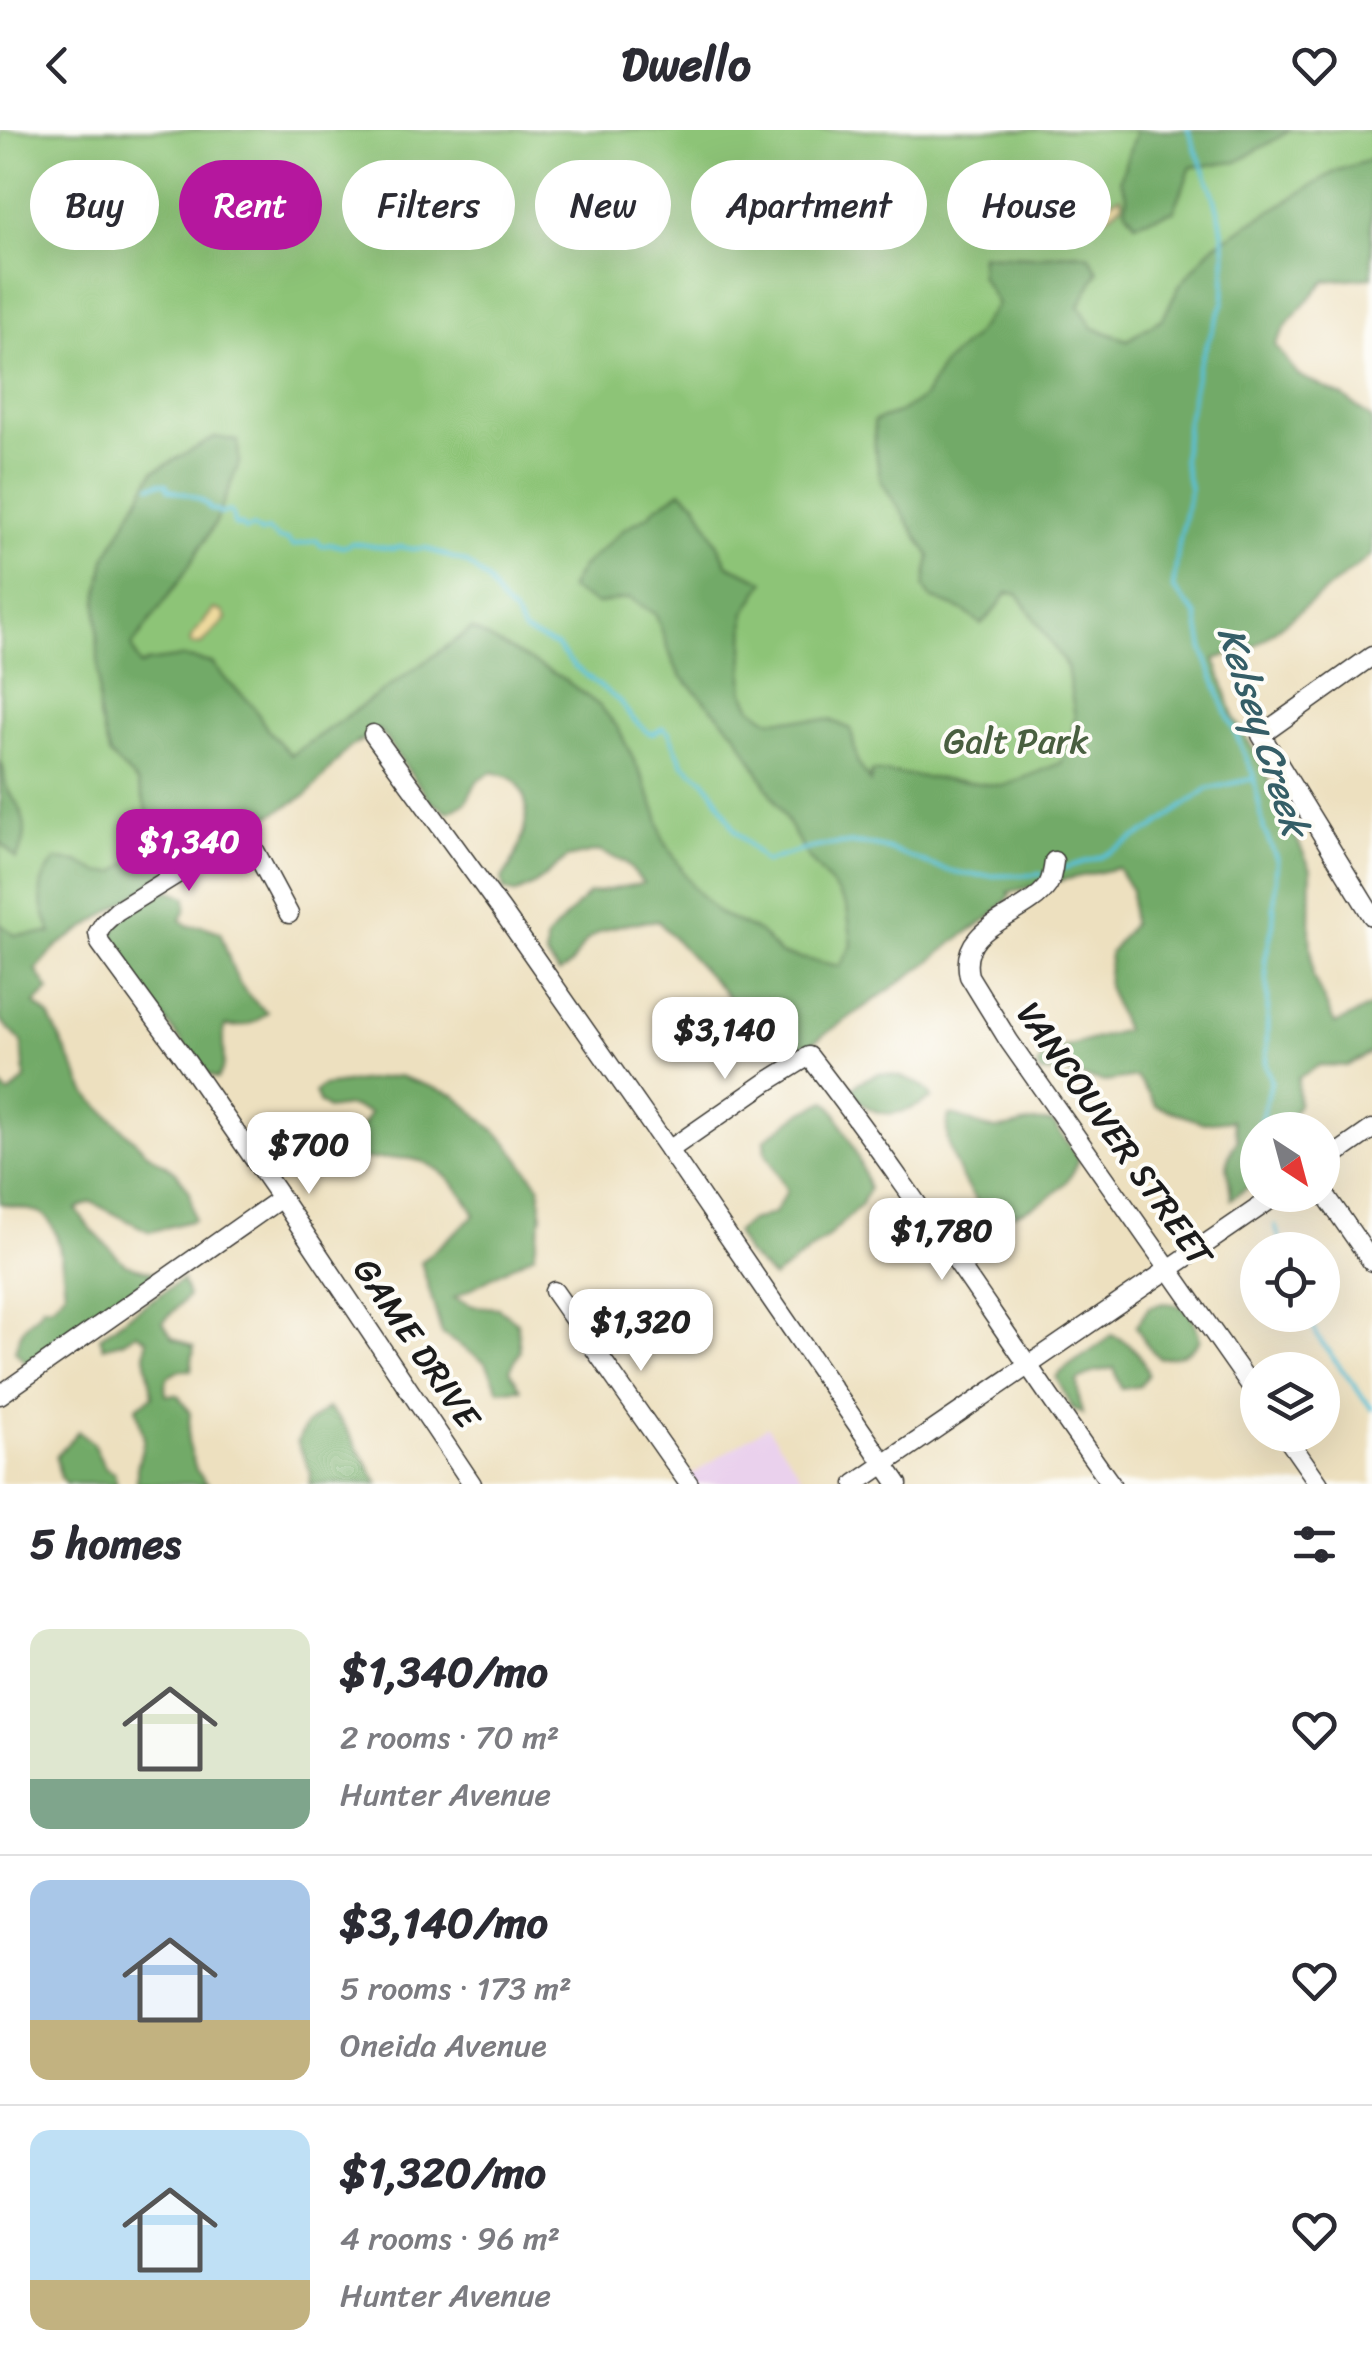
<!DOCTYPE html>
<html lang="en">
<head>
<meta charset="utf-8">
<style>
	:root { --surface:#fff; --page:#f7f7f7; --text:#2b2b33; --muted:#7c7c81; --line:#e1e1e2; --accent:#b5179e }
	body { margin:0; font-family:Sriracha,sans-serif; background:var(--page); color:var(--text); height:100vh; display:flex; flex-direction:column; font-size:38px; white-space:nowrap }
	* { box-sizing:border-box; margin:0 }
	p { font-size:32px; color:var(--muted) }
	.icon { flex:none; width:55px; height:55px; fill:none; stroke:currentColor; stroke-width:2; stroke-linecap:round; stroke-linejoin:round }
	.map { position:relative; height:1354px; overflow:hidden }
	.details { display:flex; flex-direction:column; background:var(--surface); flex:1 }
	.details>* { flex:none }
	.hud { position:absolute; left:30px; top:30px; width:1312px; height:90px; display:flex; gap:20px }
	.needle { width:65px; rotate:144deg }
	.controls { position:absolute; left:1240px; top:982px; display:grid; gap:20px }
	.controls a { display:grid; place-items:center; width:100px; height:100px; border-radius:50%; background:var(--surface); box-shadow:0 10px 40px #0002; font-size:50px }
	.price { position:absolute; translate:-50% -85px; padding:0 22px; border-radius:20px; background:#fff; color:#222; font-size:32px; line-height:65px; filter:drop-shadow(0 2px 5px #0008) }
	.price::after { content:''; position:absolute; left:50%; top:60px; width:30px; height:22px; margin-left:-15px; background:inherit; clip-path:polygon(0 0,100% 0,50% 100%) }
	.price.current { background:var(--accent); color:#fff }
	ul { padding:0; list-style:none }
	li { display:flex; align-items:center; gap:30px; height:250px; padding:0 30px }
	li+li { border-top:2px solid var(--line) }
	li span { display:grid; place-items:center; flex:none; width:280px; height:200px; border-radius:20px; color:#555 }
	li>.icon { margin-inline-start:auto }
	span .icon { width:120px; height:120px; fill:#fffc; stroke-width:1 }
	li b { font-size:42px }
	h2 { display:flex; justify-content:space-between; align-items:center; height:120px; padding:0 30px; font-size:42px }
	.pill { padding:0 35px; border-radius:45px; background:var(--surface); box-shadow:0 10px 40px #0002; font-size:35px; line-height:90px }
	.pill.current { background:var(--accent); color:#fff }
	header { display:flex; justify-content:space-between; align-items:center; height:130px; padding:0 30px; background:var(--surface); font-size:45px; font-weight:800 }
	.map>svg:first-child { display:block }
	.built { fill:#ead1ed }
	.green { fill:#8dc477; stroke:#54704a; stroke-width:2.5 }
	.forest { fill:#72aa68; stroke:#476342; stroke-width:2.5 }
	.sand { fill:#eeda9e; stroke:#857b5d; stroke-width:2.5 }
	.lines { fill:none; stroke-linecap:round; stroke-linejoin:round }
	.stream { stroke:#5ac1d7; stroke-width:4 }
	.minor-casing { stroke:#3b3934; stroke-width:21 }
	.minor { stroke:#fff; stroke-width:18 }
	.labels { text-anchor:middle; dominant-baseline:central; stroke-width:8; stroke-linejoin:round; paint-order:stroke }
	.park-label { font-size:35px; fill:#495f40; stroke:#fdfcf7 }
	.street-label { font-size:35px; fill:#1c1c1c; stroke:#fdfcf7 }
	.water-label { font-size:38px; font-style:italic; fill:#355e67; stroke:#fdfcf7 }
</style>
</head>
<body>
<header><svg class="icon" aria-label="back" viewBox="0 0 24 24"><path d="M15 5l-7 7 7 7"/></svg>Dwello<svg class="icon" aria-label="heart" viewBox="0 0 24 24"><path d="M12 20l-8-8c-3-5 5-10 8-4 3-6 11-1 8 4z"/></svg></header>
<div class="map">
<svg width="1372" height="1354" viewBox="0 0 1372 1354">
	<rect width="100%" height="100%" fill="#fdfcf7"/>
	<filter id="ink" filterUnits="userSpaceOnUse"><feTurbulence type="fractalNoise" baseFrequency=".01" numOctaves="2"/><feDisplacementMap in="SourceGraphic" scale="20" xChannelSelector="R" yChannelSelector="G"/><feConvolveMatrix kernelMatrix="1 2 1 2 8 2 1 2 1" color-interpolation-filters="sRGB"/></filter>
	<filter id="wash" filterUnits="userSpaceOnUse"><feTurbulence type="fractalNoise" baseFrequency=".0048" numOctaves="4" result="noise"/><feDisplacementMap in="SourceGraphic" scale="40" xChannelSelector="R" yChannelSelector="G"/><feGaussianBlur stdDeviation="2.25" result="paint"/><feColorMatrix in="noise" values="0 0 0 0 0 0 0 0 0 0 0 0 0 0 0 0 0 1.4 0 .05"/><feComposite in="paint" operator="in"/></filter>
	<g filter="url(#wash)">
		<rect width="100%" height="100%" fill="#ede0bf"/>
		<polygon class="built" points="767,1296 808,1354 689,1354 685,1349"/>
		<polygon class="green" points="0,0 1372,0 1372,60 1127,210 1093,198 1177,704 915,767 804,909 485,509 197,714 0,831"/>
		<g class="forest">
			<polygon points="1136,0 1291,0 1237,32 1191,37 1174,81 1135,93 1125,79 1127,65 1120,50"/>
			<path d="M1372 29V147L1325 151 1288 193 1275 215 1298 245 1344 267 1372 289V425L1255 516 1215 529 1235 590 1257 625 1311 739 1310 804 1313 847 1335 894 1372 876V922L1347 936 1320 935 1298 948V974L1284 1000H1258L1257 1051 1231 1069C1230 1040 1220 1036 1238 1009L1232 990 1204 993 1156 976 1137 947 1105 952 1061 942 1042 943 1037 936 1048 922 1125 900 1107 856 1110 823 1132 794 1131 759 1118 738 1009 762 1010 767 989 788 956 810 928 833 812 913 779 922 658 791C636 791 598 796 584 814 572 830 579 831 559 843L546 826V809L588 764 643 753 625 732 598 721 567 728 534 755 515 764 504 760 502 749C519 726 539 676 515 651 510 646 499 644 492 642L478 650 466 672 449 682 431 672 379 600 349 618 307 665 181 735 57 816 36 840 49 860 35 874 49 886 87 964 146 1022 176 1042 190 1062 194 1090 150 1102 91 1072 76 1079 89 1097 125 1134 157 1144 88 1190 27 1234 15 1221C18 1210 20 1202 28 1193 34 1186 39 1185 42 1176L53 1175 65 1161C62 1140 62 1094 40 1083 34 1080 10 1077 0 1073V954L7 963H11L25 949 22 912 0 890V794L15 805 51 803C42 775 31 756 56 730L78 732 100 743 116 742 133 729 146 706 147 680 137 652 110 626 99 587 97 471 105 429 154 341 216 307 238 311 239 333 216 392 184 444 132 516 140 536 147 532 183 527 212 533 228 552 252 574 267 599 291 625 472 499 564 549 601 577 618 598 643 649 657 684 663 709 693 757 718 783 760 802 780 824 840 836 852 815 847 777 834 758 807 726 736 603 681 546 673 532 656 485 630 468 597 474 569 459 581 438 624 399 649 385 655 378 681 361 697 373 728 435 765 451 745 483 743 560 752 578 768 589 830 590 851 599 857 631 870 652 872 641 1003 656 1061 633 1070 614 1075 587 1067 537 1018 464 1007 463 997 478 981 494 964 481 931 468 924 457 930 426 881 351 875 319 874 291 900 282 924 267 943 234 972 208 997 174 980 145 981 125 1034 127 1077 123 1090 126 1098 142 1079 176 1093 198 1127 210 1163 188 1180 155 1213 116 1336 41Z"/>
			<path d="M0 631C6 640 3 644 6 654 7 662 14 668 18 675 28 695 27 710 16 729L0 711Z"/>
			<path d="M172 761 186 767V779L181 790 188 796H203L220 802C234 839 232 855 267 882 256 895 242 898 225 896 218 916 231 929 217 949L204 942 130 843 111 809 120 786 160 762Z"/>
			<path d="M879 943C899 945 923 950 932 968 901 987 872 993 851 959L861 951Z"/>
			<path d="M399 946 455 965 507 1012 540 1057 542 1085 534 1124 454 1168 473 1176 498 1178 517 1192 520 1221 510 1240 521 1259 499 1260 486 1233 442 1204 421 1132 475 1085C463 1061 440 1033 411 1029 395 1027 378 1030 363 1029L352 1014 370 983 349 976 327 979 319 972 315 962 322 956Z"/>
			<path d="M826 971C841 985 837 989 847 1005 857 1023 863 1039 869 1059L861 1075 828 1107 773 1148 746 1123 735 1102 750 1091 774 1083 787 1061 766 1023 765 1009 801 983Z"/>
			<path d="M949 985C965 985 978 999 996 999 1018 999 1026 988 1053 993L1079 1029C1066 1066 1029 1081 994 1090 970 1070 939 1017 949 985Z"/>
			<polygon points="182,1150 188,1166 163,1192 172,1207 194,1217 191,1240 180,1240 168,1247 165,1254 166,1265 178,1265 190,1283 188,1311 196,1340 208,1354 137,1354 137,1338 144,1309 136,1277 153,1266 145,1226 147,1210 137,1203 122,1212 103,1217 100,1207 125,1188"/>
			<path d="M1163 1173C1188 1173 1195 1187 1200 1210 1188 1224 1178 1227 1159 1228L1146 1214 1136 1196 1149 1177Z"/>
			<path d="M1111 1205C1131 1212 1142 1224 1148 1244L1140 1256 1121 1259 1114 1238 1094 1242 1077 1251 1079 1272 1083 1284 1072 1278 1056 1247C1072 1230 1095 1222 1111 1205Z"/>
			<polygon points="328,1278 343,1293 379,1354 309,1354 311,1343 297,1312 306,1295"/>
			<polygon points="78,1301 92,1312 105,1338 114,1343 117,1354 66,1354 60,1346 56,1327"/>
		</g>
		<g class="sand">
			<path d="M1121 66 1122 74C1112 82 1102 94 1089 89L1095 78Z"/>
			<path d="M768 67C773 67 779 75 777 80L774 82 767 80 768 86 765 89 756 86 753 89V100L749 103 746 100 745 106 739 107 737 104 740 99H735V92L746 82 749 83V80L759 78 761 71Z"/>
			<polygon points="214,479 223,482 226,489 202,514 192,515 190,512 192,506"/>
		</g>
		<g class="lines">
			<g class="stream">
				<polyline points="1188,0 1212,60 1220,87 1225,119 1224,171 1198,236 1187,293 1183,329 1190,360 1179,414 1173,458 1197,486 1203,519 1223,574 1253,644 1264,700 1277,730 1273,794 1265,830 1268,869 1266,935 1271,952 1258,1000"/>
				<path d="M151 356 159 353 166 354 169 360C183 363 202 366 211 380H216L221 384 229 381 232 383 234 394 237 396 240 394 245 400 253 397 261 403 268 400 279 409 288 410 292 416 317 410 321 416 332 414 343 417 352 413 392 419 401 417 412 419 425 418 467 433 488 451 501 472 514 484 524 502 556 516 573 535 619 571 631 587 647 602 653 604 663 598 669 603 683 634 703 649 713 661 735 700 765 732C804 718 847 706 888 719 911 727 931 737 955 742 980 748 1008 745 1033 745L1041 744"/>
				<polyline points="1064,738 1101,727 1155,697 1207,659 1252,649"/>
				<polyline points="1275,1095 1283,1120"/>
				<polyline points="1307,1185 1319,1209 1372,1279"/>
			</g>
		</g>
	</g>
	<g filter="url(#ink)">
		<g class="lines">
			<defs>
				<g id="minor">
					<polyline points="1372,526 1261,605 1372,786"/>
					<polyline points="373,604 502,781 669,1020 898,1354"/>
					<path d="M1054 731C1053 739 1052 748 1048 755 1025 788 957 794 969 846L1009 911 1258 1266"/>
					<polyline points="289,784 245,702 117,781 104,793 98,803 100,813 182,925 281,1068 472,1354"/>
					<path d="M669 1020 767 952 809 926C916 1064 1009 1212 1111 1354"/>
					<polyline points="1322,1034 1372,999"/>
					<polyline points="1322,1060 1372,1132"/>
					<polyline points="554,1161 689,1354"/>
					<polyline points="0,1265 281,1068"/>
					<polyline points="1285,1305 1319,1354"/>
					<polyline points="855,1354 1277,1065"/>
				</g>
			</defs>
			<use href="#minor" class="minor-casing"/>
			<use href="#minor" class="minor"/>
		</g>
	</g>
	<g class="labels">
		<g class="park-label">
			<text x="1016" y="611">Galt Park</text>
		</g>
		<g class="street-label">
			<text transform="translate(1115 1004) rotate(55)">VANCOUVER STREET</text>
			<text transform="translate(417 1213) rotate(56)">GAME DRIVE</text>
		</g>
		<g class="water-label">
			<text transform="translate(1263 601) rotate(72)">Kelsey Creek</text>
		</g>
	</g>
</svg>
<div class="controls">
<a><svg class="needle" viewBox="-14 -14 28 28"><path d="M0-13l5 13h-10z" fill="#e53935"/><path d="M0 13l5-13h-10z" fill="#7c7c81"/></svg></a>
<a><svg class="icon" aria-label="locate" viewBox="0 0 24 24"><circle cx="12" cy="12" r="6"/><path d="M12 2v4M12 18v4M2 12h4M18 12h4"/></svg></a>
<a><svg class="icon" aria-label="layers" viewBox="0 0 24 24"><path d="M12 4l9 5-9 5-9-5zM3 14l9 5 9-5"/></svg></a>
</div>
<b class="price current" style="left:189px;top:764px">$1,340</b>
<b class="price" style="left:725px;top:952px">$3,140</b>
<b class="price" style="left:309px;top:1067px">$700</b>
<b class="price" style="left:942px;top:1153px">$1,780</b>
<b class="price" style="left:641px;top:1244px">$1,320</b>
<div class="hud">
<a class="pill">Buy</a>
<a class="pill current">Rent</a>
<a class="pill">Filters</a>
<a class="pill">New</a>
<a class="pill">Apartment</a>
<a class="pill">House</a>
</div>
</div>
<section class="details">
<h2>5 homes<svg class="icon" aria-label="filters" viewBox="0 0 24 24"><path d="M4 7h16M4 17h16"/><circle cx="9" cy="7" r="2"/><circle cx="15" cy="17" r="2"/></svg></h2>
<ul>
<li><span style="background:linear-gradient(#dfe7d0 75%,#7fa58c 0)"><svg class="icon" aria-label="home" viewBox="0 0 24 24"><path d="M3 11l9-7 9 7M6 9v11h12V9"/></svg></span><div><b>$1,340/mo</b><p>2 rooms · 70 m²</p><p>Hunter Avenue</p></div><svg class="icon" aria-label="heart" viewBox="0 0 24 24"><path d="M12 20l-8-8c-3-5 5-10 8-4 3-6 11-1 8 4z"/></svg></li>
<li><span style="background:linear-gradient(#a9c7e8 70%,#c2b280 0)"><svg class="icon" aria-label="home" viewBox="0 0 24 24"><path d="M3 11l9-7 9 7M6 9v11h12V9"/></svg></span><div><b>$3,140/mo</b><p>5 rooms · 173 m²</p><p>Oneida Avenue</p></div><svg class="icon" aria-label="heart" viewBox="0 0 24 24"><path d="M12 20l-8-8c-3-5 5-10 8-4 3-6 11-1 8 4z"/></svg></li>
<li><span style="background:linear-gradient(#bfe0f5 75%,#c2b280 0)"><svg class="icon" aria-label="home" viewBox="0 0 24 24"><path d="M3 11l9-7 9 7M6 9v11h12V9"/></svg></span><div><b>$1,320/mo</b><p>4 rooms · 96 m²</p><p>Hunter Avenue</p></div><svg class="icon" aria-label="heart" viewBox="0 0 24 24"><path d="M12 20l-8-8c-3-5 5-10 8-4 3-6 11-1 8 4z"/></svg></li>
</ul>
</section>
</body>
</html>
